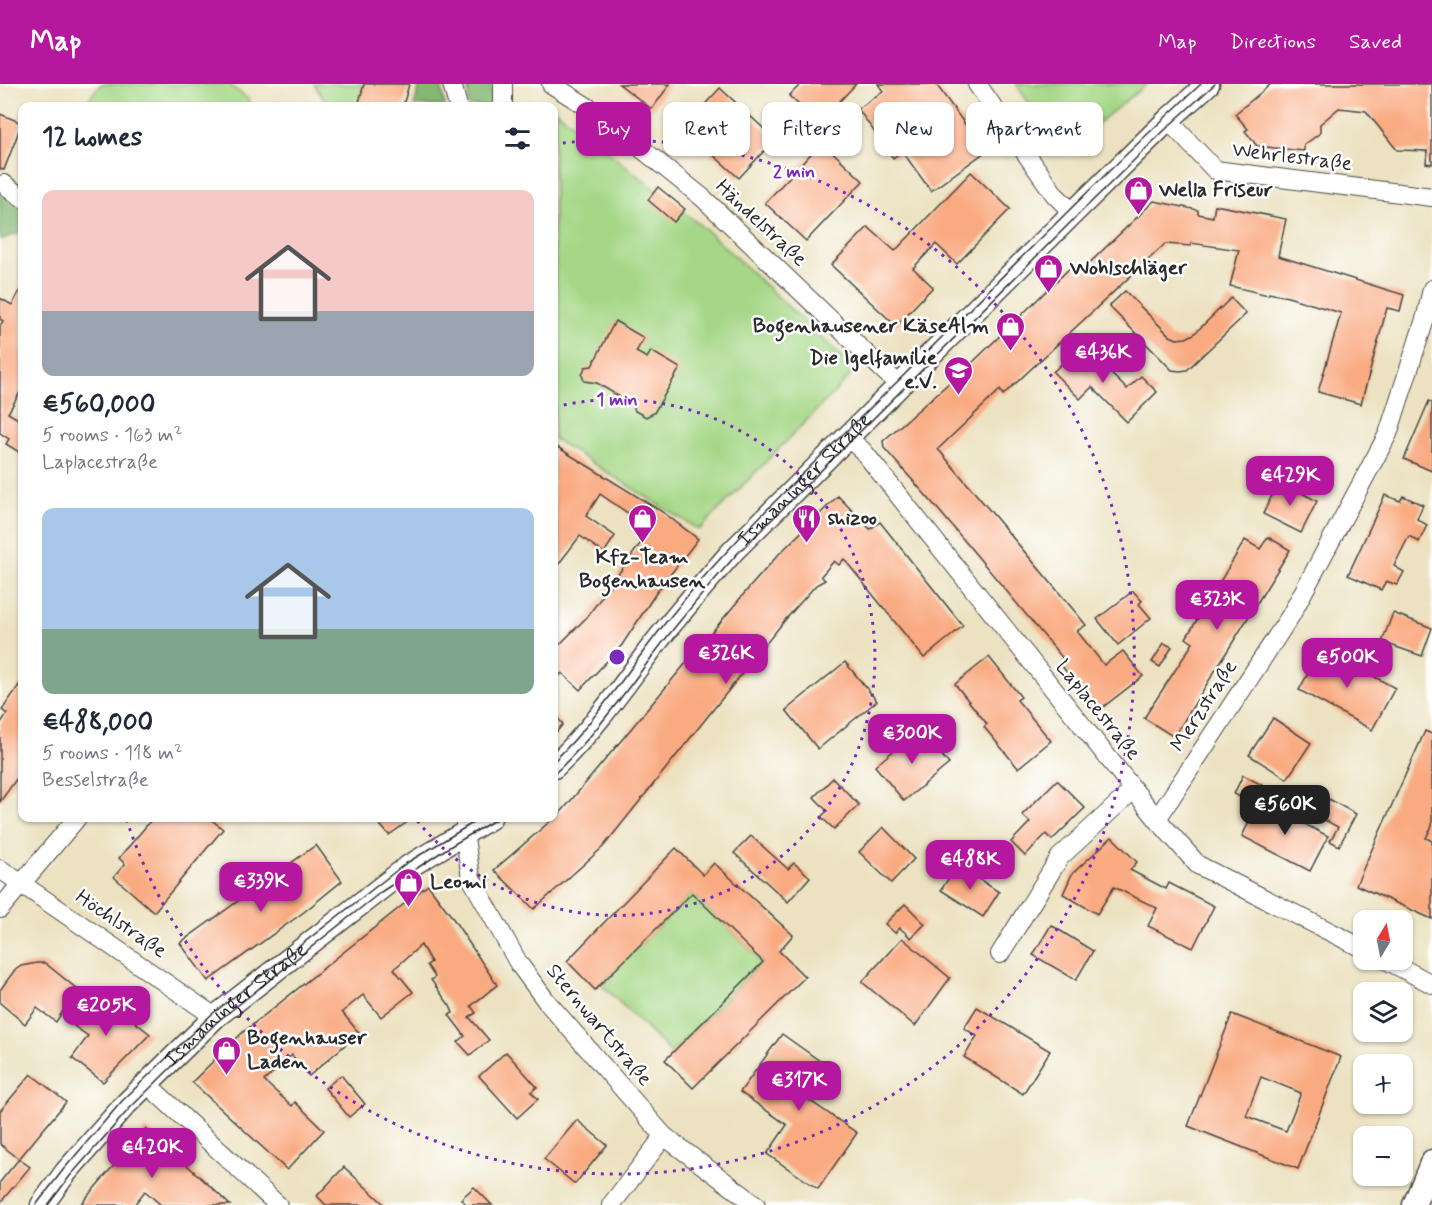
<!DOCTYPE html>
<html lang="en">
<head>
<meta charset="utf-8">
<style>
	:root { --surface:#fff; --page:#f6f6f7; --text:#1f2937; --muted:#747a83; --accent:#b5179e }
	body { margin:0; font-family:Mynerve,sans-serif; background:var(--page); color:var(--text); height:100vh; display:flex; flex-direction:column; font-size:22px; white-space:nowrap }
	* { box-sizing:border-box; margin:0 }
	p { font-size:20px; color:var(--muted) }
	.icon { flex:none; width:33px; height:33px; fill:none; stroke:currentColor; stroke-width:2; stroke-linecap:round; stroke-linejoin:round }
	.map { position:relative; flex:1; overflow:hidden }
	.details { position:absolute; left:18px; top:18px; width:540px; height:720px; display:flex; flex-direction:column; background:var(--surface); border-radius:12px; box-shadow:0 2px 4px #0004 }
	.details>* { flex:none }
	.banner { position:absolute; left:576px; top:18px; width:570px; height:54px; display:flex; gap:12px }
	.needle { width:39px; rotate:10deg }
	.fabs { position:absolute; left:1353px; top:826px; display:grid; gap:12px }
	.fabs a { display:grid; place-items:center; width:60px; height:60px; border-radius:12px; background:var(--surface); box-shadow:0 2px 4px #0004; font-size:30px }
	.price { position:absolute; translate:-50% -51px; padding:0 14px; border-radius:12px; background:var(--accent); color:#fff; font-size:20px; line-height:39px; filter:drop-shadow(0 2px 3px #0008) }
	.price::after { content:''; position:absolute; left:50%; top:36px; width:18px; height:14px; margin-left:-9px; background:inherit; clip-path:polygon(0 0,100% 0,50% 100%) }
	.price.current { background:#222; color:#fff }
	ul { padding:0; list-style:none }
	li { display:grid; align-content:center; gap:12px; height:318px; padding:0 24px }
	li span { display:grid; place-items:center; height:186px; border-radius:12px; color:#555 }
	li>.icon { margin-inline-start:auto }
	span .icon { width:108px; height:108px; fill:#fffc; stroke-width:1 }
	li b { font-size:26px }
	h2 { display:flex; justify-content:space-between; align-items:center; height:72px; padding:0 24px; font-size:26px }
	.tag { padding:0 21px; border-radius:12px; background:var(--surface); box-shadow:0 2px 4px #0004; font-size:21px; line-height:54px }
	.tag.current { background:var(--accent); color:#fff }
	header { display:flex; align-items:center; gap:36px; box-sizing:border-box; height:84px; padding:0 30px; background:var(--accent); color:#fff }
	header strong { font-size:28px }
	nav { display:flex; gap:33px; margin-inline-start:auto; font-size:21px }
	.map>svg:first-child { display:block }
	.green { fill:#a5d786; stroke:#688158; stroke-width:1.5 }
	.forest { fill:#84b873; stroke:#58724f; stroke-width:1.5 }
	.building { fill:#f9aa81; fill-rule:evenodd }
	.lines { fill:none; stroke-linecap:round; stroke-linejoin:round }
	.minor-casing { stroke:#484642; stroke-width:20 }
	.tertiary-casing { stroke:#484642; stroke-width:25 }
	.minor { stroke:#fff; stroke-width:18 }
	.tertiary { stroke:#fff; stroke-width:22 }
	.tram { stroke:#2b2b2b; stroke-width:1.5 }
	.ring { fill:none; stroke:#7b2cbf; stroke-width:3; stroke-dasharray:3 6 }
	.labels { text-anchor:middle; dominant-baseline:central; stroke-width:5; stroke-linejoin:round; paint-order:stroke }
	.street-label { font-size:21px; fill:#2b2b2b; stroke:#fff }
	.poi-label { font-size:21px; font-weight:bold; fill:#2b2b2b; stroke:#fff; text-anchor:start }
	.centre { fill:#7b2cbf; stroke:#fff; stroke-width:3 }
	.ring-label { font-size:18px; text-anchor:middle; font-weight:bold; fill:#7b2cbf; stroke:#fff; stroke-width:5; stroke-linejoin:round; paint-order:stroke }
</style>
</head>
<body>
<header>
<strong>Map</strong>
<nav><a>Map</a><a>Directions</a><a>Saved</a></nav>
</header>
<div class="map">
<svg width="1432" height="1121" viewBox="0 0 1432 1121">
	<rect width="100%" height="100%" fill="#fff"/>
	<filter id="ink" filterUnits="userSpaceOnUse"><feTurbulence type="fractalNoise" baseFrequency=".0167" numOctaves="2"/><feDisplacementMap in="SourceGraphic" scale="12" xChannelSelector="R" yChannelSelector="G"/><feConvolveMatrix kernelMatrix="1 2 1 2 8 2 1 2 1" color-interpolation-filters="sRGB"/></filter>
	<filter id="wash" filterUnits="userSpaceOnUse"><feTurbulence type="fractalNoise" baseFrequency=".008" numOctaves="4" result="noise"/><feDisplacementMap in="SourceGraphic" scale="24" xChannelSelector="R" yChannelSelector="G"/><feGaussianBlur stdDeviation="1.35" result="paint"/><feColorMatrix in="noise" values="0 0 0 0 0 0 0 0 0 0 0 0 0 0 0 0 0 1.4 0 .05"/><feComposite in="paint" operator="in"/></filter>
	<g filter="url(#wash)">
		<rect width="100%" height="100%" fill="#ece2c1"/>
		<g class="green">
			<polygon points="101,0 228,0 247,14 252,22 83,22"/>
			<polygon points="314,0 364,0 358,22 328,22"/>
			<polygon points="1016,0 1147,0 1062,68"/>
			<polygon points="554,25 705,145 856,286 699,446 554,355"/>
			<polygon points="692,809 763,878 671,969 601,900"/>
		</g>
		<g class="forest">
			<polygon points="420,0 441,0 445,22 414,22"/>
			<polygon points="468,0 491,0 491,22 469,22"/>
			<polygon points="0,91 13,96 22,103 22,148 0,156"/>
		</g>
		<g id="blocks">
			<g class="building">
				<polygon points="364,0 409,0 403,22 358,22"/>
				<polygon points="619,0 670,0 652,25"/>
				<polygon points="801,0 856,0 819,39 789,12"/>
				<polygon points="878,0 936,0 985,68 931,107 902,67 893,74 858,25 883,7"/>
				<polygon points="1271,0 1432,0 1432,80 1426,79 1427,67 1397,66 1366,27 1339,24 1320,40 1320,49 1304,61 1304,67 1257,62 1245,47 1248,45 1235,30"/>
				<polygon points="720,4 775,55 739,94 683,44"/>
				<polygon points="0,30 22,39 4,86 0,85"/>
				<polygon points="822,58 863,97 806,157 765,119"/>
				<polygon points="971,88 1010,125 957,180 936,160 913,184 933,203 896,242 831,181 868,143 895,167"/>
				<polygon points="658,103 685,125 674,138 648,116"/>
				<polygon points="1154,117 1198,126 1198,130 1213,133 1215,121 1286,135 1278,172 1404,211 1400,227 1387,224 1361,320 1318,308 1341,229 1288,213 1269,209 1268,211 1230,202 1239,166 1191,159 1191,162 1165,160 1003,311 1000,306 938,365 1077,530 1086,541 1077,547 1104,581 1123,567 1143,592 1098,627 1061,581 1065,577 937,424 884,364 883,357 974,277 1072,182 1080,188"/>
				<polygon points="22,203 22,305 8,329 18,335 22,328 22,370 6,360 9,355 0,349 0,242 3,237 0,235 0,214 12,221"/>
				<polygon points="1125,207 1170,252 1177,255 1186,254 1194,250 1231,214 1246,230 1187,286 1180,287 1172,286 1109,222"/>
				<polygon points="615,237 644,254 636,268 647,274 651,267 680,284 654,329 646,333 635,327 633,321 597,299 584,297 582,291 585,283 592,282"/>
				<polygon points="1081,261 1127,305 1141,292 1157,308 1127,338 1092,303 1080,315 1053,288"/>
				<polygon points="1429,317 1432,319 1432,387 1404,375"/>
				<polygon points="554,361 664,429 698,455 656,509 622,561 580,606 562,589 554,598 554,566 587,533 651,445 600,410 586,432 615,452 604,469 580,452 554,486"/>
				<polygon points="1279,397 1317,417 1301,449 1263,430"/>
				<polygon points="1385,411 1400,417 1403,412 1423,421 1417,435 1427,441 1419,458 1409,452 1394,482 1404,488 1397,501 1386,497 1381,506 1348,491"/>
				<polygon points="838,412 870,445 880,438 963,542 924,574 844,475 839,481 834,477 821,492 825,496 816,501 785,536 603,763 534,825 494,786 563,726 748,505 779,470"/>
				<polygon points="1268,453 1290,466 1174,653 1144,634 1193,559 1186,554 1245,456 1260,465"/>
				<polygon points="1133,507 1142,517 1139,520 1151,534 1118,561 1097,535"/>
				<polygon points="1393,529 1432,544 1422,572 1382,558"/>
				<polygon points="1164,559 1172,563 1160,583 1152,578"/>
				<polygon points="1322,564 1395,604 1372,646 1299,606"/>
				<polygon points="989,573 1021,613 1017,616 1051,657 1018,684 984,643 987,640 955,600"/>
				<polygon points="845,578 877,617 818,665 786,626"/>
				<polygon points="22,597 22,687 0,718 0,640 7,630 2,626"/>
				<polygon points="554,631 563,640 554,651"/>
				<polygon points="1273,634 1311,659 1287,695 1249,671"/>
				<polygon points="920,645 949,680 904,717 875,682"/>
				<polygon points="1425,647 1432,650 1432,742 1426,754 1432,757 1432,835 1356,801"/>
				<polygon points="1243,691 1262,701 1253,719 1234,710"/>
				<polygon points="833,694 859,721 834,745 821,733 827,727 814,713"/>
				<polygon points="1057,696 1085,724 1052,756 1046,750 1025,772 1011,758 1030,738 1022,731"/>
				<polygon points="1329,715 1356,730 1339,762 1330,757 1338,743 1319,733"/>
				<polygon points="1260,717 1328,752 1310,787 1242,752"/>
				<polygon points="153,734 209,734 223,745 154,828 114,793 125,780 119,774"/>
				<polygon points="374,734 413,734 389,751"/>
				<polygon points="883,743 914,775 891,799 859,768"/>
				<polygon points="751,752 788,785 794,779 810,793 788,818 734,769"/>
				<polygon points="1112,753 1137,778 1130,786 1166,805 1169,799 1214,822 1193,864 1148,842 1157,824 1114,803 1097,830 1063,810 1072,790"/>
				<polygon points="964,760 984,773 975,787 955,774"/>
				<polygon points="316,761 342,797 304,828 208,897 180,859"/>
				<polygon points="676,764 703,791 714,779 793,851 779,867 805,893 693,1004 665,976 763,878 692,809 595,906 567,877"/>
				<polygon points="957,781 999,808 983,833 941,806"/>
				<polygon points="428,801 452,833 497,901 471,922 476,929 469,933 489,956 470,971 458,958 465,952 449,931 453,929 450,922 431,896 435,893 427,881 431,878 421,861 394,885 413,908 381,933 363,911 342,928 359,949 309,992 292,971 264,997 292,1022 295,1018 324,1046 287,1086 192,998 242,949"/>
				<polygon points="905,820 925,840 911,854 900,844 895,849 885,840"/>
				<polygon points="1051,841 1093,867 1076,896 1033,871"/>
				<polygon points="902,854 950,894 915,942 862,898"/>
				<polygon points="37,879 45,879 77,905 56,938 37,924 25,940 0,919 0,906 14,887 21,882"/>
				<polygon points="83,913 101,925 108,916 150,950 103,998 72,974 88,952 74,942 78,937 70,932"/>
				<polygon points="977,923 1050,967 1023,1010 964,973 977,952 964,944"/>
				<path d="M1232 930 1341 973 1298 1085 1188 1042ZM1261 993 1301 1009 1286 1047 1246 1032Z"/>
				<polygon points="782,950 831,985 809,1016 857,1049 818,1105 767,1070 787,1041 740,1008"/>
				<polygon points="506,968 537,1003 531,1008 538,1015 517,1034 479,992"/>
				<polygon points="31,990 66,1018 19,1075 0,1060 0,1027"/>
				<polygon points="341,991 365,1020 349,1033 325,1004"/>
				<polygon points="577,1036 607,1061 575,1100 544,1075"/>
				<polygon points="146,1044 210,1102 230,1121 161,1121 145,1107 134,1121 80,1121"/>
				<polygon points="19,1075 30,1083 0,1119 0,1098"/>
				<polygon points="344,1083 385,1121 326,1121 317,1112"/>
				<polygon points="474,1103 492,1121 467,1121 461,1115"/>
			</g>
		</g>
	</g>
	<g filter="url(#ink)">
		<use href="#blocks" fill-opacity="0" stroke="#484642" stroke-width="1.5"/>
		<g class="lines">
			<defs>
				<g id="minor">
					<polyline points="452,0 458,22"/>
					<polyline points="503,0 503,22"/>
					<polyline points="551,0 597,29 703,114 900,302"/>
					<polyline points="977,0 1055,111 1073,129"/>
					<polyline points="1168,36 1215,86 1432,113"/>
					<polyline points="4,100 22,114"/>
					<polyline points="847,353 863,367 1157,735 1198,781 1364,865"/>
					<polyline points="465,734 465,754 471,794 519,880 547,918 664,1052 756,1121"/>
					<polyline points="1157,735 1291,531 1388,350 1426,232 1432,205"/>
					<polyline points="0,785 215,933"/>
					<polyline points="0,825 77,734"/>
					<polyline points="1000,870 1060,773 1133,706"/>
					<polyline points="1386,876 1432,900"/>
					<polyline points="146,999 278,1121"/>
					<polyline points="611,1121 664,1052"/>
				</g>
				<g id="tertiary">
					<path id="s1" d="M554 683C591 648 620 607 650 566 676 532 705 499 733 467L1073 129 1168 36 1208 0"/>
					<path id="s2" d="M42 1121 66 1088 126 1020 215 933 408 783 490 734"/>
					<polyline points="1414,1121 1432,1077"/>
				</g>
			</defs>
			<use href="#minor" class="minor-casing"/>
			<use href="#tertiary" class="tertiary-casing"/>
			<use href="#minor" class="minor"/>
			<use href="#tertiary" class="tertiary"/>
			<g class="tram">
				<path d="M554 677C589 643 617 603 646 564 672 529 701 495 731 463 784 406 842 352 898 297 998 197 1097 96 1201 0"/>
				<path d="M554 690C593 654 622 612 654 570 680 535 708 503 737 470L1080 129 1171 40 1215 0"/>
				<polyline points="36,1121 63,1086 122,1017 212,930 405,780 481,734"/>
				<polyline points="48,1121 70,1092 130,1024 218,937 381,808 446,765 498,734"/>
			</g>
		</g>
	</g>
	<g class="ring">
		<path d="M555 323A258 258 0 1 1 415 734"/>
		<path d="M554 60A517 517 0 1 1 127 737"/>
	</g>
	<defs>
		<symbol id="shop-pin" viewBox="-11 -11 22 30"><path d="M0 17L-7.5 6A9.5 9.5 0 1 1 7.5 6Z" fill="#b5179e" stroke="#fff"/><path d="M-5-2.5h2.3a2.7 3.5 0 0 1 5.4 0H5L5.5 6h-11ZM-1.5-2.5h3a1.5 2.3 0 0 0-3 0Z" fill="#fff"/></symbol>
		<symbol id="school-pin" viewBox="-11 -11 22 30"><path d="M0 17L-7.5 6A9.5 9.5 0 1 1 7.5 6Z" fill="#b5179e" stroke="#fff"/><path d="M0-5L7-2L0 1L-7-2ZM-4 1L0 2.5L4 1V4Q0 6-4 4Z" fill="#fff"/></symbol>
		<symbol id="restaurant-pin" viewBox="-11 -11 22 30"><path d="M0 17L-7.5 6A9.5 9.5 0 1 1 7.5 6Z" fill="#b5179e" stroke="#fff"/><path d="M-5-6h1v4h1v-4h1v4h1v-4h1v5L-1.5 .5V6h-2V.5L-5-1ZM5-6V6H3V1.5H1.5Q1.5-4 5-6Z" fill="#fff"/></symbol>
	</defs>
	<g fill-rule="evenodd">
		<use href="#shop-pin" x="1122" y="90" width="33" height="45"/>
		<use href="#shop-pin" x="1032" y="168" width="33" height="45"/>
		<use href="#shop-pin" x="994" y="226" width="33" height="45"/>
		<use href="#school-pin" x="942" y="270" width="33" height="45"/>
		<use href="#shop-pin" x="626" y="418" width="33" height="45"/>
		<use href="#restaurant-pin" x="790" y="418" width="33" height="45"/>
		<use href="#shop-pin" x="392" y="782" width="33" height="45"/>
		<use href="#shop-pin" x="210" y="950" width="33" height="45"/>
	</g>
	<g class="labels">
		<g class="street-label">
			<text transform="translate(1292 73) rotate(7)">Wehrlestraße</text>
			<text transform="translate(761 139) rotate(43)">Händelstraße</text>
			<text stroke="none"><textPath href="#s1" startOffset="382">Ismaninger Straße</textPath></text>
			<text transform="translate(1204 622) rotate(-57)">Merzstraße</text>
			<text transform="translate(1098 626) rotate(51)">Laplacestraße</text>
			<text transform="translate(121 840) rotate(34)">Höchlstraße</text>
			<text stroke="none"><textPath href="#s2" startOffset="280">Ismaninger Straße</textPath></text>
			<text transform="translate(599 941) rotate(50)">Sternwartstraße</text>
		</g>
		<g class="poi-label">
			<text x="1159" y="106">Wella Friseur</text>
			<text x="1070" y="184">Wohlschläger</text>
			<text x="989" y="242" text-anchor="end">Bogenhausener KäseAlm</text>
			<text x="937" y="274" text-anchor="end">Die Igelfamilie<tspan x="937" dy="24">e.V.</tspan></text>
			<text x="828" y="434">shizoo</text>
			<text x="642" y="473" text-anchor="middle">Kfz-Team<tspan x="642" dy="24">Bogenhausen</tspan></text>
			<text x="430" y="798">Leomi</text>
			<text x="247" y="954">Bogenhauser<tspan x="247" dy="24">Laden</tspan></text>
		</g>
	</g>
	<circle cx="617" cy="573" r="9" class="centre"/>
	<g class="ring-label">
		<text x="794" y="93">2 min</text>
		<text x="617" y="321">1 min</text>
	</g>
</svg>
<div class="fabs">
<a><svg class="needle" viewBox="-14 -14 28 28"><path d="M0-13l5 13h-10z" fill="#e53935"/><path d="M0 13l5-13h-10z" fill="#747a83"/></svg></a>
<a><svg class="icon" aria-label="layers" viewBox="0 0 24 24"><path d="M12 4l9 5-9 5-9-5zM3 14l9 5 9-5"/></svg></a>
<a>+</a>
<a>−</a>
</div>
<b class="price" style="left:1103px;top:300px">€436K</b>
<b class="price" style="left:1290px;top:423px">€429K</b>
<b class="price" style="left:1217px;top:547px">€323K</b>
<b class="price" style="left:726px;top:601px">€326K</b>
<b class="price" style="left:1347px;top:605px">€500K</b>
<b class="price" style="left:912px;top:681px">€300K</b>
<b class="price current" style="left:1285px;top:752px">€560K</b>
<b class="price" style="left:970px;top:807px">€488K</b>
<b class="price" style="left:261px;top:829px">€339K</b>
<b class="price" style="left:106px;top:953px">€205K</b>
<b class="price" style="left:799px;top:1028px">€317K</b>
<b class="price" style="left:152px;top:1095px">€420K</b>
<div class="banner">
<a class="tag current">Buy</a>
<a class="tag">Rent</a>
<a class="tag">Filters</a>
<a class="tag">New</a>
<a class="tag">Apartment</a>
</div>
<section class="details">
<h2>12 homes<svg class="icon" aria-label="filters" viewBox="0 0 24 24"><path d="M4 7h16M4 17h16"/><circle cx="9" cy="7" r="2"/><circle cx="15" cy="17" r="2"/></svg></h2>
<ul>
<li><span style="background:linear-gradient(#f6c9c9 65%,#9aa5b1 0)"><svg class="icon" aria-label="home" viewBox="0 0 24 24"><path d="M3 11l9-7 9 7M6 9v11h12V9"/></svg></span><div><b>€560,000</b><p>5 rooms · 163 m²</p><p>Laplacestraße</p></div></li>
<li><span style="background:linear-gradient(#a9c7e8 65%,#7fa58c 0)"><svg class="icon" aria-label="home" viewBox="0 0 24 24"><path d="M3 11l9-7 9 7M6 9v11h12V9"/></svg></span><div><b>€488,000</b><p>5 rooms · 118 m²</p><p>Besselstraße</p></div></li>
</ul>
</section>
</div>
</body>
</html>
